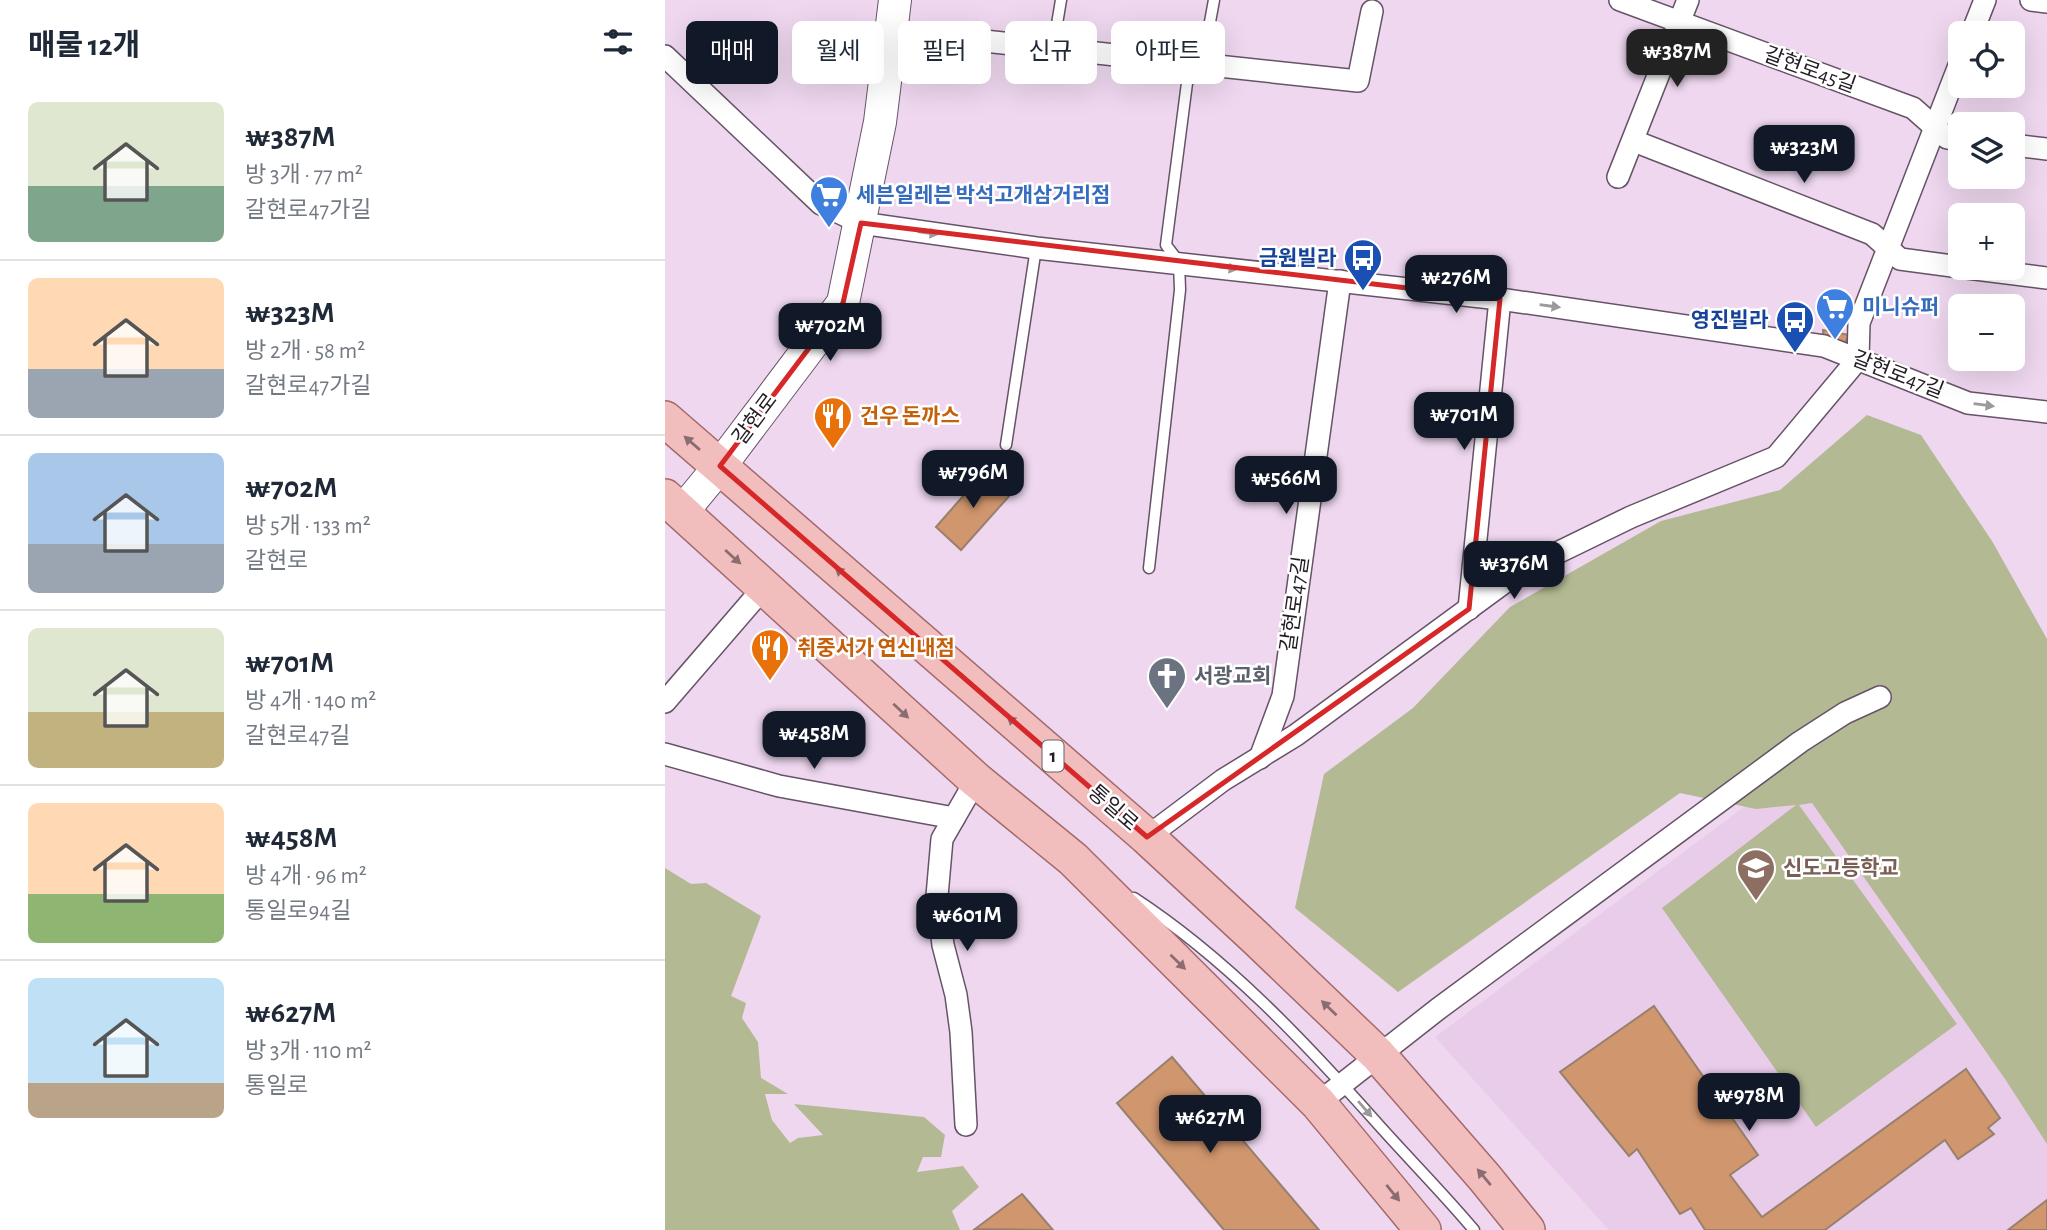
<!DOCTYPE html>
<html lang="ko">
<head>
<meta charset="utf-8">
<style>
	:root { --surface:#fff; --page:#f2f2f3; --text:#1f2937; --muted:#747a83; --line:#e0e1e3; --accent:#111827 }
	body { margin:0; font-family:"Alegreya Sans","Noto Sans KR",sans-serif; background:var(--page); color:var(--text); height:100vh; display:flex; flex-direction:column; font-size:26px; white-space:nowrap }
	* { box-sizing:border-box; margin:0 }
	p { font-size:23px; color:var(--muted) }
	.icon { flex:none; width:38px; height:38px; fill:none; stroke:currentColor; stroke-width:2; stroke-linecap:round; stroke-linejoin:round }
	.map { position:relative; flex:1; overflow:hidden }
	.side { display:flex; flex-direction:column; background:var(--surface); width:665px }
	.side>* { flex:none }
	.guide { position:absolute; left:21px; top:21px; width:665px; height:63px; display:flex; gap:14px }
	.buttons { position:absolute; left:1283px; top:21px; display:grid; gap:14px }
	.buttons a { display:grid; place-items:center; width:77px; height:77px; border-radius:10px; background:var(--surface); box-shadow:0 7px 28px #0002; font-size:35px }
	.price { position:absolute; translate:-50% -60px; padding:0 16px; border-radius:14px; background:var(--accent); color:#fff; font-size:23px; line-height:46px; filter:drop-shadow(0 2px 4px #0008) }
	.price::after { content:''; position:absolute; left:50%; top:42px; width:21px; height:16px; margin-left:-10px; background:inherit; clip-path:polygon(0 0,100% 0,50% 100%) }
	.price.on { background:#222; color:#fff }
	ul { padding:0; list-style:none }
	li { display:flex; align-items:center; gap:21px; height:175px; padding:0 28px }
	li+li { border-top:2px solid var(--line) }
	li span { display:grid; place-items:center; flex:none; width:196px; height:140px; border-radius:10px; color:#555 }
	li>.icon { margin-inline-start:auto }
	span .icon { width:84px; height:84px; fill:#fffc; stroke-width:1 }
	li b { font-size:30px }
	h2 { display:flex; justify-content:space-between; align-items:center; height:84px; padding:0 28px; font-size:30px }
	.tag { padding:0 24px; border-radius:10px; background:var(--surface); box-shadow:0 7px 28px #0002; font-size:24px; line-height:63px }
	.tag.on { background:var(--accent); color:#fff }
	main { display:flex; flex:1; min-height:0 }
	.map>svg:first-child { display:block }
	.built { fill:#e9ccea }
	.green { fill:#b3ba93 }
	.building { fill:#d0966d; stroke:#99806e; stroke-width:2 }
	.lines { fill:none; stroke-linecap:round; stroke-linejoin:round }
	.lane-casing { stroke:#665367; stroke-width:13 }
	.street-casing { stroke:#665367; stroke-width:24 }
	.secondary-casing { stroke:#665367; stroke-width:34 }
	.primary-casing { stroke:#a3696b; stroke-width:38 }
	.lane { stroke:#fff; stroke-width:10 }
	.street { stroke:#fff; stroke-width:21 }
	.secondary { stroke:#fff; stroke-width:32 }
	.primary { stroke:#f1bebd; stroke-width:35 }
	.oneway { fill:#9c999c }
	.oneway2 { fill:#8a6d70 }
	.marked { fill:none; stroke:#d62828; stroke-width:5; stroke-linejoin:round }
	.labels { text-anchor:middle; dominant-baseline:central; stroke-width:5; stroke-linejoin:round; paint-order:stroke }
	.shield { fill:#fff; stroke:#666066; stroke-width:2 }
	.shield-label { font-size:19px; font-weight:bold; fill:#241c24 }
	.street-label { font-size:21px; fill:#241c24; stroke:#fff }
	.shop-label { font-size:21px; font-weight:bold; fill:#366cbe; stroke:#fff; text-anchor:start }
	.transit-label { font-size:21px; font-weight:bold; fill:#164399; stroke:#fff; text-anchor:end }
	.food-label { font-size:21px; font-weight:bold; fill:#c56008; stroke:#fff; text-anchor:start }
	.worship-label { font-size:21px; font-weight:bold; fill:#5b616d; stroke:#fff; text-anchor:start }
	.education-label { font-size:21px; font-weight:bold; fill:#785e54; stroke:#fff; text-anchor:start }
</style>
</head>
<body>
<main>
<section class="side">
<h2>매물 12개<svg class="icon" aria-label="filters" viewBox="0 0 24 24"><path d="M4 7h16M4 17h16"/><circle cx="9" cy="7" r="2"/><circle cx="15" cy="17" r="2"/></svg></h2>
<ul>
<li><span style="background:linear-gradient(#dfe7d0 60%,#7fa58c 0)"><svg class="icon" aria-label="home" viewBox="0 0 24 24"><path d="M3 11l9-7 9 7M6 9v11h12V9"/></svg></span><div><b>₩387M</b><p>방 3개 · 77 m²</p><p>갈현로47가길</p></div></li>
<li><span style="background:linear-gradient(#ffd9b3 65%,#9aa5b1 0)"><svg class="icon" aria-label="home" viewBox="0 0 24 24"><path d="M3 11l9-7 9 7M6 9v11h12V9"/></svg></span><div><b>₩323M</b><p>방 2개 · 58 m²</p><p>갈현로47가길</p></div></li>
<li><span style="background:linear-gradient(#a9c7e8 65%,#9aa5b1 0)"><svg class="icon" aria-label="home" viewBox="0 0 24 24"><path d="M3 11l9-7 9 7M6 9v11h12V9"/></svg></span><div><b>₩702M</b><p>방 5개 · 133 m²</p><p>갈현로</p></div></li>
<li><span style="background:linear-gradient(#dfe7d0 60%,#c2b280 0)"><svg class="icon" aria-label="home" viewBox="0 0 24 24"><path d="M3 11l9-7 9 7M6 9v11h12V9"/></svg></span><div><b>₩701M</b><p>방 4개 · 140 m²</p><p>갈현로47길</p></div></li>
<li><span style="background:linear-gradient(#ffd9b3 65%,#8fb573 0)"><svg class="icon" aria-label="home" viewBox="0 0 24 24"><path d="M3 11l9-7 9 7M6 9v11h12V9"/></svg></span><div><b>₩458M</b><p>방 4개 · 96 m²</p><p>통일로94길</p></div></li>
<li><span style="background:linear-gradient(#bfe0f5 75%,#b9a48a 0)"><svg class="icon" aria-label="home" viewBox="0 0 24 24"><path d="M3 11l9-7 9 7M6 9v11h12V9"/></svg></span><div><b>₩627M</b><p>방 3개 · 110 m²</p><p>통일로</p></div></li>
</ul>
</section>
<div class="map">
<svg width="1382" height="1230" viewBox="0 0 1382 1230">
	<rect width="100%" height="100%" fill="#eed7ef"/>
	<polygon class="built" points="1134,766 1382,1116 1382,1230 944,1230 770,1037"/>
	<g class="green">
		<polygon points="1202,415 1256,435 1327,541 1382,639 1382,1144 1340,1079 1147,803 1134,805 1292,1024 1151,1127 997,908 1131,805 1091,809 1015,793 733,992 630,908 659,774 748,708 845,607 996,521 1115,490"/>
		<polygon points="0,868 26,884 41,883 96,916 66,996 81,1003 77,1018 93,1042 96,1078 123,1094 100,1094 107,1120 125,1143 133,1138 158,1135 129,1104 259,1117 280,1135 276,1157 258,1157 252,1172 298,1166 314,1187 287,1211 295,1230 0,1230"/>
	</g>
	<g class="building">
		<polygon points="1158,330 1184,335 1176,352 1159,346"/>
		<polygon points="320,471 346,494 296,550 271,527"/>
		<polygon points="989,1006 1093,1155 1065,1175 1097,1217 1301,1069 1335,1118 1323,1128 1329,1134 1293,1159 1280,1140 1160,1230 1040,1230 1026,1208 1015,1214 972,1149 964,1156 895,1072"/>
		<polygon points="507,1057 654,1230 559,1230 452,1103"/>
		<polygon points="357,1194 388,1230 310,1229"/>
		<polygon points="1382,1200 1382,1230 1343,1230"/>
	</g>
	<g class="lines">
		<defs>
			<g id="lane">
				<polyline points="388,48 396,0"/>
				<polyline points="341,445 371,248"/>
				<polyline points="484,568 515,290 514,262 501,245 522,83 540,49 549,0"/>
				<path d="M469 898C562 959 639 1041 712 1123 744 1159 778 1193 809 1230"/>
			</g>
			<g id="street">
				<polyline points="955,0 1248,108 1282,138 1295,139"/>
				<polyline points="1366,0 1382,2"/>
				<polyline points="226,31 693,81 707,11"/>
				<polyline points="1307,33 1320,0"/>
				<polyline points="0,56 156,204 196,223 371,248 835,299 1159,346 1303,403 1382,412"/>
				<polyline points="969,141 1207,234 1235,259 1295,267"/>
				<polyline points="1348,145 1382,149"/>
				<polyline points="953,177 1023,0"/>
				<polyline points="1302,268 1382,278"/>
				<polyline points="804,609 835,299"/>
				<polyline points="0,702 100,586"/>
				<polyline points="0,754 114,786 289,818"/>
				<polyline points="595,758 618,696 675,281"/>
				<polyline points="482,837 558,780 631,735 855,571 966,517 1111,457 1193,359 1194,323 1295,63"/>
				<polyline points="653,1103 773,1009 1135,742 1180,713 1215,697"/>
				<polyline points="301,1125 296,1032 291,995 278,945 272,896 277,839 311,780"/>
			</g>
			<polyline id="secondary" points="17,512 55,466 178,303 215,122 230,0"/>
			<g id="primary">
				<polyline points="0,419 482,837 592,939 713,1055 820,1178 862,1230"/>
				<polyline points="0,497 311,780 408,859 653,1103 758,1230"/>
			</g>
		</defs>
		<use href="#lane" class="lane-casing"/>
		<use href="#street" class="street-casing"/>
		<use href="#secondary" class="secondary-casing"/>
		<use href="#primary" class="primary-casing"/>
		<use href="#lane" class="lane"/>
		<use href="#street" class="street"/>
		<use href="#secondary" class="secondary"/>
		<use href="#primary" class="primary"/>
	</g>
	<defs><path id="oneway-solid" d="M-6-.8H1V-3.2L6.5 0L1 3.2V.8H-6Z" transform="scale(1.75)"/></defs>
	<g class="oneway">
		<use href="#oneway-solid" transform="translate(263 233) rotate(8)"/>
		<use href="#oneway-solid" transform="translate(562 268) rotate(7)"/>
		<use href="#oneway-solid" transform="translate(885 306) rotate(8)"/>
		<use href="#oneway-solid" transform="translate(1319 405) rotate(7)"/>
		<use href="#oneway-solid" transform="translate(700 1109) rotate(49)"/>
	</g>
	<g class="oneway2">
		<use href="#oneway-solid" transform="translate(27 443) rotate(-139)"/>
		<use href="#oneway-solid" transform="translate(68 557) rotate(42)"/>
		<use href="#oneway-solid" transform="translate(178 574) rotate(-139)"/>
		<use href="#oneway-solid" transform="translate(236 711) rotate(43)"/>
		<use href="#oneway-solid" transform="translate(350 723) rotate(-139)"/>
		<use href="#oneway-solid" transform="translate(513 962) rotate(44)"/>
		<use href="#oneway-solid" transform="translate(664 1008) rotate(-136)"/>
		<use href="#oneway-solid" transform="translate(819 1177) rotate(-130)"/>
		<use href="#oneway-solid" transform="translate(728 1193) rotate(51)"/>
	</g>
	<path class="marked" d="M196 223 835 299 804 609 482 837 55 466 178 303Z"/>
	<defs>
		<symbol id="supermarket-pin" viewBox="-11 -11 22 30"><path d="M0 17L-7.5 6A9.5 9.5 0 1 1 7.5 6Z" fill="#3f7fe0" stroke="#fff"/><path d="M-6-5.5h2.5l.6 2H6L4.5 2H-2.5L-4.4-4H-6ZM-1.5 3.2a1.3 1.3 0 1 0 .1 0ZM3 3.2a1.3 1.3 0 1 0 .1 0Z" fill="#fff"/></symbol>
		<symbol id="bus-pin" viewBox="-11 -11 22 30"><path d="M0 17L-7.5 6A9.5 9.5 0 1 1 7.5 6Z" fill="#1a4fb4" stroke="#fff"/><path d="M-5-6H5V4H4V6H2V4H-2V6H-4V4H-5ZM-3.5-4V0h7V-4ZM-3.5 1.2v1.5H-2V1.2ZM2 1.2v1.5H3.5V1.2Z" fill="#fff"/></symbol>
		<symbol id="restaurant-pin" viewBox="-11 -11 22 30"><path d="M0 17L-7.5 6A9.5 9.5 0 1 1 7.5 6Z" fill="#e8710a" stroke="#fff"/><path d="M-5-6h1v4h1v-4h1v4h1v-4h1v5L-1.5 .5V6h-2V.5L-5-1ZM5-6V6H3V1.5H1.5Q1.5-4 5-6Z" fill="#fff"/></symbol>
		<symbol id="church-pin" viewBox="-11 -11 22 30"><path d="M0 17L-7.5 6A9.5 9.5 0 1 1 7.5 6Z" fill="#6b7280" stroke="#fff"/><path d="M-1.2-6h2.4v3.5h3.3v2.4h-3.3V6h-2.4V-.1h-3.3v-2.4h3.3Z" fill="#fff"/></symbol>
		<symbol id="school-pin" viewBox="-11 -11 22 30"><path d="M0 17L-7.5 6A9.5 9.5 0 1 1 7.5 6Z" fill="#8d6e63" stroke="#fff"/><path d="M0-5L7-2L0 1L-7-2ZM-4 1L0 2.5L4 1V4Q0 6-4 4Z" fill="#fff"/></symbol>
	</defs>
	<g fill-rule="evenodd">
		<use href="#supermarket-pin" x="142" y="173" width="44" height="60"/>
		<use href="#bus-pin" x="676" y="236" width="44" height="60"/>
		<use href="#supermarket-pin" x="1148" y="285" width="44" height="60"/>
		<use href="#bus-pin" x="1108" y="298" width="44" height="60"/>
		<use href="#restaurant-pin" x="146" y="394" width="44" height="60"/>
		<use href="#restaurant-pin" x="83" y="626" width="44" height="60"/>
		<use href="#church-pin" x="480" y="654" width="44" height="60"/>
		<use href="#school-pin" x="1069" y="846" width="44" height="60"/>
	</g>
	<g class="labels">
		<rect class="shield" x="377.5" y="740.5" width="21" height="31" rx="5"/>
		<g class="shield-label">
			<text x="388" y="756">1</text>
		</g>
		<g class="street-label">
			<text transform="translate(1145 70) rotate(20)">갈현로45길</text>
			<text transform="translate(1233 375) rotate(21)">갈현로47길</text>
			<text transform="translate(90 419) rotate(-53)">갈현로</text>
			<text transform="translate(630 604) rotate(-82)">갈현로47길</text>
			<text transform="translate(448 808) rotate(41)">통일로</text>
		</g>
		<g class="shop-label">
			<text x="191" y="195">세븐일레븐 박석고개삼거리점</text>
			<text x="1197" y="307">미니슈퍼</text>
		</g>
		<g class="transit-label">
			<text x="671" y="258">금원빌라</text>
			<text x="1103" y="320">영진빌라</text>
		</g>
		<g class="food-label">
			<text x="195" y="416">건우 돈까스</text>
			<text x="132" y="648">취중서가 연신내점</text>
		</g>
		<g class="worship-label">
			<text x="529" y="676">서광교회</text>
		</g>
		<g class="education-label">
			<text x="1118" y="868">신도고등학교</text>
		</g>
	</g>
</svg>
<div class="buttons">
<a><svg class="icon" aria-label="locate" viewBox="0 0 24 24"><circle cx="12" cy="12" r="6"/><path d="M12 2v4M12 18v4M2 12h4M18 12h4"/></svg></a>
<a><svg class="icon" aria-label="layers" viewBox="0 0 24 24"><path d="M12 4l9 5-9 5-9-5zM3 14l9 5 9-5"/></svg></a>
<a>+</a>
<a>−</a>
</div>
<b class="price on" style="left:1012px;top:89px">₩387M</b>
<b class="price" style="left:1139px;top:185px">₩323M</b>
<b class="price" style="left:791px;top:315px">₩276M</b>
<b class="price" style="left:165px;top:363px">₩702M</b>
<b class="price" style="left:799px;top:452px">₩701M</b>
<b class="price" style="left:308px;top:510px">₩796M</b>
<b class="price" style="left:621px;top:516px">₩566M</b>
<b class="price" style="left:849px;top:601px">₩376M</b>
<b class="price" style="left:149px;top:771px">₩458M</b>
<b class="price" style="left:302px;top:953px">₩601M</b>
<b class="price" style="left:1084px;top:1133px">₩978M</b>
<b class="price" style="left:545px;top:1155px">₩627M</b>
<div class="guide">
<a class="tag on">매매</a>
<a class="tag">월세</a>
<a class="tag">필터</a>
<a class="tag">신규</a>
<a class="tag">아파트</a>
</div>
</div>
</main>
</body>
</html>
